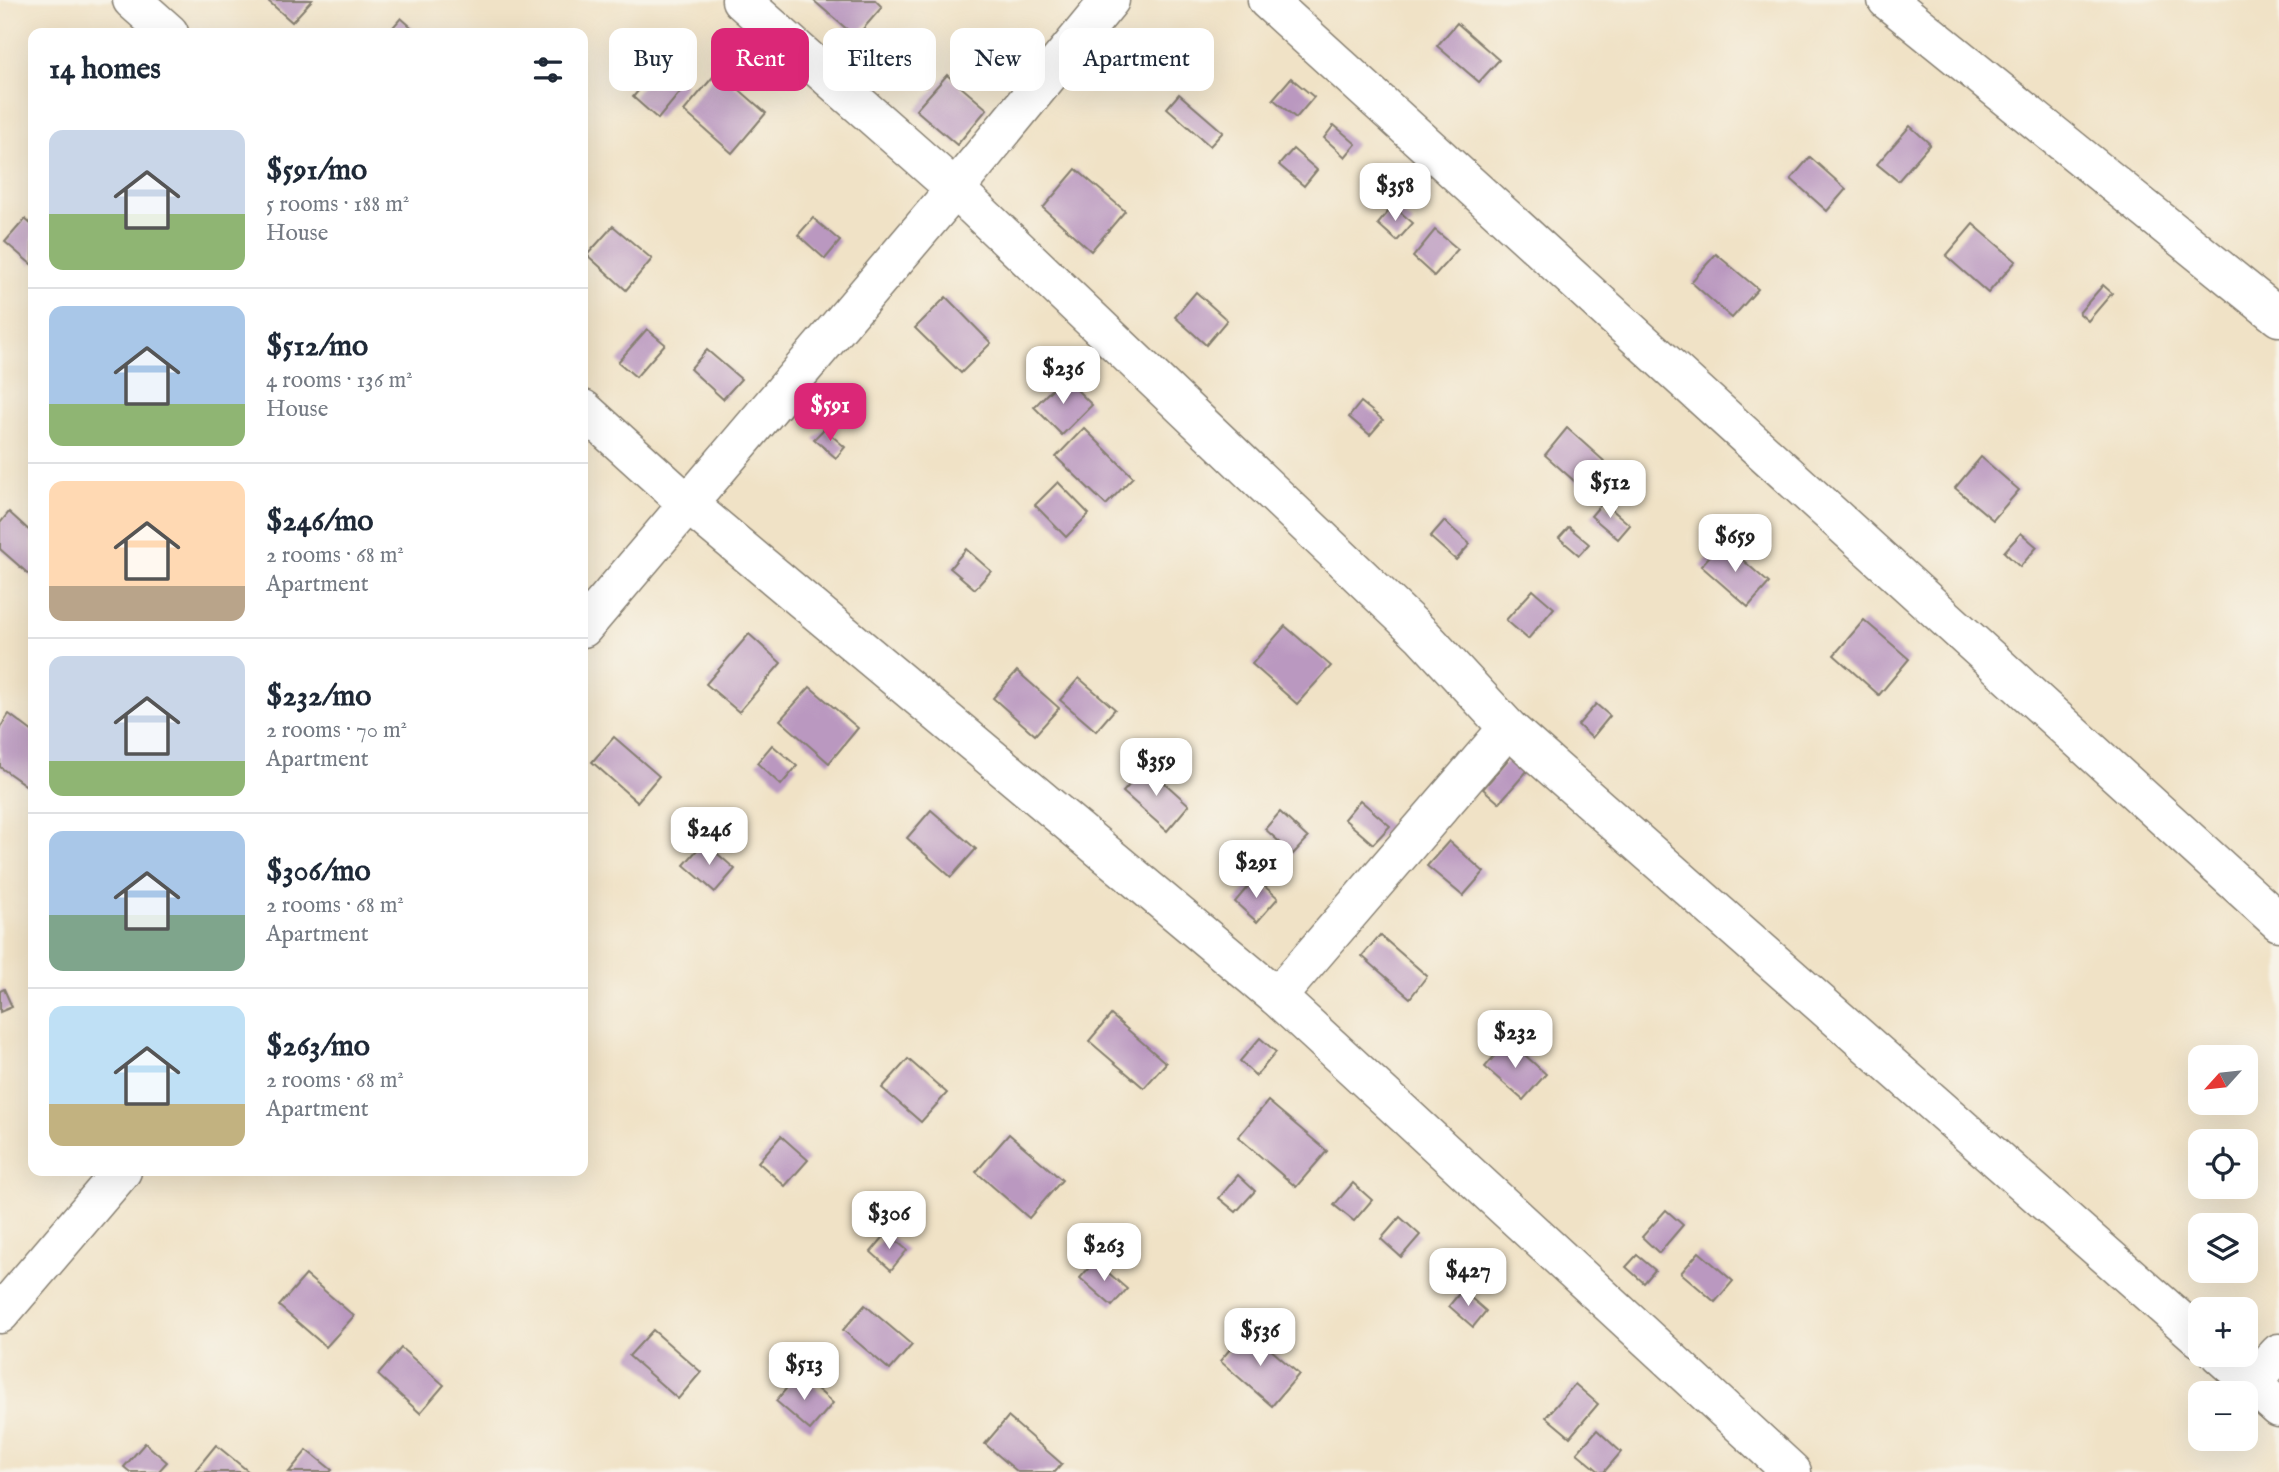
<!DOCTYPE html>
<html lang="en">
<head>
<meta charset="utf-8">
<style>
	:root { --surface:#fff; --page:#f2f2f3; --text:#1f2937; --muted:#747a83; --line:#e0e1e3; --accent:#db2777 }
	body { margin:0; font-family:"IM FELL English",serif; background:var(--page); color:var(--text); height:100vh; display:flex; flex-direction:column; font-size:26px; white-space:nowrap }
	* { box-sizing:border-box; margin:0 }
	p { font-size:23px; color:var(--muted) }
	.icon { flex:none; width:38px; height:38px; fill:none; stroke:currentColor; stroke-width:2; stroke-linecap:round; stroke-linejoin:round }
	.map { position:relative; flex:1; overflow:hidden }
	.side { position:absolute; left:28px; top:28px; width:560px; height:1148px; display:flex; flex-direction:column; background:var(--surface); border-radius:14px; box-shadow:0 7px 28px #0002 }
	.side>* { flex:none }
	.top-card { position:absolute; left:609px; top:28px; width:665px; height:63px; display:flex; gap:14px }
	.needle { width:46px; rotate:243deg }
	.controls { position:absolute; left:2188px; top:1045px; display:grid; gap:14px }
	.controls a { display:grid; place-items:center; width:70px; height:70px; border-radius:14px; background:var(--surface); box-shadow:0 7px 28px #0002; font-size:35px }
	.price { position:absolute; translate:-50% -60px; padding:0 16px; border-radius:14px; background:#fff; color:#222; font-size:23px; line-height:46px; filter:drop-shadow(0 2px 4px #0008) }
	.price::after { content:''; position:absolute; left:50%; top:42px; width:21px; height:16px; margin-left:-10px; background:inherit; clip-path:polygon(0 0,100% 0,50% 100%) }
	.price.current { background:var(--accent); color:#fff }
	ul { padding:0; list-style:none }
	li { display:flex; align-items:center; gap:21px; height:175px; padding:0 21px }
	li+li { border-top:2px solid var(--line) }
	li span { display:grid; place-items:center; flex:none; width:196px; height:140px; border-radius:14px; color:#555 }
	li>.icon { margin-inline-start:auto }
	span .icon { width:84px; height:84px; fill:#fffc; stroke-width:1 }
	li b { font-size:30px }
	h2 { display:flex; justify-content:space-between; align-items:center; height:84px; padding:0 21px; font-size:30px }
	.chip { padding:0 24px; border-radius:14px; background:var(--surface); box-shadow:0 7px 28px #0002; font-size:24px; line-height:63px }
	.chip.current { background:var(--accent); color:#fff }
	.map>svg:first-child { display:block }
	.building { fill:#ba98c0 }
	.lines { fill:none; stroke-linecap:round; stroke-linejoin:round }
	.minor-casing { stroke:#867f71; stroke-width:41 }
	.minor { stroke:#fff; stroke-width:38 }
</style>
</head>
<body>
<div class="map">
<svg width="2279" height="1472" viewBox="0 0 2279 1472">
	<rect width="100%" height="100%" fill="#f7f3e8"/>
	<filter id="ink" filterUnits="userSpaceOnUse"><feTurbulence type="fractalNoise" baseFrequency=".0143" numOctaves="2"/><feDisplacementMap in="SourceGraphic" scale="14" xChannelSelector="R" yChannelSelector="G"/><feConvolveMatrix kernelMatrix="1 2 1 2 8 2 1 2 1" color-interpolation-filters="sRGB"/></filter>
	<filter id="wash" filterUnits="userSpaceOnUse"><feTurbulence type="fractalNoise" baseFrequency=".00686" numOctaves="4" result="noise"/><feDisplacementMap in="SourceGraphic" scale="28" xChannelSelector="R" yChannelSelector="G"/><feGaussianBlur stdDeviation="1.57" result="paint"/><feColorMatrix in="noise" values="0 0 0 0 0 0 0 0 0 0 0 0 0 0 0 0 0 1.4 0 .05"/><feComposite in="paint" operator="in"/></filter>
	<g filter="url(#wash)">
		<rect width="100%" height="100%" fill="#f0e2c6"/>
		<g id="blocks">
			<g class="building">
				<polygon points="267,0 312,0 292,22"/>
				<polygon points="813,0 875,0 882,7 856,37"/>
				<polygon points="401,18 418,33 388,33"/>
				<polygon points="1457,23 1499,60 1479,82 1437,46"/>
				<polygon points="661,64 686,85 658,119 633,97"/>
				<polygon points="718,71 766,113 732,153 684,111"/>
				<polygon points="947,75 987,109 957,145 916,110"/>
				<polygon points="1291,78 1314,97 1296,118 1273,99"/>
				<polygon points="1179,94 1223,132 1210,146 1167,108"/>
				<polygon points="1334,125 1356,144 1345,157 1324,138"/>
				<polygon points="1910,126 1930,144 1898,181 1877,164"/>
				<polygon points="1293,149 1317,170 1304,186 1279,165"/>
				<polygon points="1810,157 1846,189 1827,211 1791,179"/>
				<polygon points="1076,169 1125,211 1091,251 1043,208"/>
				<polygon points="1393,206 1413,223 1397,241 1378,224"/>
				<polygon points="813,218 840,241 825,259 798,235"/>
				<polygon points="25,219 33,226 32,265 5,242"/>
				<polygon points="1973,224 2016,261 1988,293 1946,256"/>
				<polygon points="613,226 652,259 626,290 587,255"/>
				<polygon points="1435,230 1458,249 1434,276 1413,257"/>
				<polygon points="1716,254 1758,289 1732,318 1691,282"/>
				<polygon points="2103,285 2112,293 2088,321 2079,313"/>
				<polygon points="1196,292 1227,320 1206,345 1175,317"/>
				<polygon points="946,297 991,343 961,373 915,328"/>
				<polygon points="647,329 665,344 636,377 618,362"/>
				<polygon points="707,350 741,379 723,399 690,369"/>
				<polygon points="1064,377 1092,405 1062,435 1034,407"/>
				<polygon points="1361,402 1383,420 1370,435 1349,417"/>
				<polygon points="1084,428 1133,477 1106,505 1056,457"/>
				<polygon points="1567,428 1604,461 1581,487 1545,455"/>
				<polygon points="824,429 845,447 836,458 814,439"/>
				<polygon points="1981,457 2019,490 1993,520 1955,488"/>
				<polygon points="1058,482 1089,514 1066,537 1035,505"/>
				<polygon points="1603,502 1630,525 1618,539 1591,516"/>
				<polygon points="9,512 33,534 33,578 0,549 0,523"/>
				<polygon points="1444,521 1470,544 1456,560 1430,537"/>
				<polygon points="1569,527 1589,544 1579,555 1559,538"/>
				<polygon points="2021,533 2037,547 2020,567 2004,552"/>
				<polygon points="1722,542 1769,583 1748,607 1701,566"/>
				<polygon points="966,549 991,571 975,589 950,568"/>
				<polygon points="1533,590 1554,608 1528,639 1506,620"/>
				<polygon points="1864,620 1909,659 1879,695 1834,655"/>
				<polygon points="1285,626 1331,666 1297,704 1252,664"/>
				<polygon points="749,634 781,663 739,712 706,684"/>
				<polygon points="1017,671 1059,708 1035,735 993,698"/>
				<polygon points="1079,678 1115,709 1096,731 1060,700"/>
				<polygon points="810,687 858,728 829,763 780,720"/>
				<polygon points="1596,704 1610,716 1592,738 1578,725"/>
				<polygon points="9,714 33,732 33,786 31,789 0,767 0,728"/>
				<polygon points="614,737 659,776 637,802 592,762"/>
				<polygon points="772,745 797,766 781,785 757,763"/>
				<polygon points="1511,756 1528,770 1499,803 1483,789"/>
				<polygon points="1146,766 1189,805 1167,831 1123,792"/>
				<polygon points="1360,800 1390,826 1373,844 1344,819"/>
				<polygon points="931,810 976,849 951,877 907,838"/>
				<polygon points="1280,812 1308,838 1293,854 1265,829"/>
				<polygon points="1449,841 1484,872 1463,896 1427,866"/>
				<polygon points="704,842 735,869 715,892 684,865"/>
				<polygon points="1255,878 1278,898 1257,922 1235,902"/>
				<polygon points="1380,935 1427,976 1410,998 1362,956"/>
				<polygon points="4,989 12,1007 0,1012 0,991"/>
				<polygon points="1111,1015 1166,1063 1144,1088 1089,1041"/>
				<polygon points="1260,1038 1276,1052 1256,1076 1240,1061"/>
				<polygon points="1508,1040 1546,1074 1523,1100 1485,1067"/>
				<polygon points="908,1059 947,1093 921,1122 882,1088"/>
				<polygon points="1268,1101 1327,1151 1296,1187 1238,1137"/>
				<polygon points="1009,1134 1062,1180 1029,1218 976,1172"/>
				<polygon points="781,1136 808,1160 785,1186 758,1162"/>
				<polygon points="1238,1175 1255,1191 1236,1212 1219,1198"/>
				<polygon points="1353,1183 1372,1200 1354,1221 1334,1205"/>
				<polygon points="1666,1210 1683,1225 1659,1253 1642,1237"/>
				<polygon points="1400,1217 1420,1235 1401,1257 1381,1239"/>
				<polygon points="887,1233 907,1250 891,1270 871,1252"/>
				<polygon points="1699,1252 1733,1281 1715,1302 1681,1273"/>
				<polygon points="1637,1255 1655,1270 1644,1283 1626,1267"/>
				<polygon points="1095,1261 1127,1289 1112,1306 1080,1278"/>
				<polygon points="306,1275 354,1316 326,1347 279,1306"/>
				<polygon points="1462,1290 1486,1311 1473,1327 1449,1306"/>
				<polygon points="865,1305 912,1345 890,1370 843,1330"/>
				<polygon points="1247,1329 1299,1374 1272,1406 1220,1361"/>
				<polygon points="653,1330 701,1372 678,1399 629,1356"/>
				<polygon points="401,1348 444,1385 420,1413 378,1375"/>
				<polygon points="799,1373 833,1403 810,1430 776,1401"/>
				<polygon points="1575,1384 1598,1404 1570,1437 1546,1417"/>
				<polygon points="1008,1417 1062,1464 1055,1472 1018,1472 985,1444"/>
				<polygon points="1597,1430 1621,1452 1604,1472 1600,1472 1577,1453"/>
				<polygon points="145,1443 167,1462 158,1472 130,1472 124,1467"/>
				<polygon points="216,1445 249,1472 194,1472"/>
				<polygon points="307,1450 332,1470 330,1472 289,1472"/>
			</g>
		</g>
	</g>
	<g filter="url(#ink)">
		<use href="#blocks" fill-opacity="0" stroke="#867f71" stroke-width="2"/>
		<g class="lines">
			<defs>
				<g id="minor">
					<polyline points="132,0 169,33"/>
					<polyline points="741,0 955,189 1423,636 1508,728 2200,1338"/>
					<polyline points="1267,0 2279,922"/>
					<polyline points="1887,0 2279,317"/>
					<polyline points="583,409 688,504 1277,997 1792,1472"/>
					<polyline points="583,628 955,189 1110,0"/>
					<polyline points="1277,997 1508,728"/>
					<polyline points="0,1314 122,1171"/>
					<polyline points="2219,1354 2279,1408"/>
					<polyline points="2251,1383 2279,1353"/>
				</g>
			</defs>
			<use href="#minor" class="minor-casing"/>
			<use href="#minor" class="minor"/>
		</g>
	</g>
</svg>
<div class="controls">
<a><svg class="needle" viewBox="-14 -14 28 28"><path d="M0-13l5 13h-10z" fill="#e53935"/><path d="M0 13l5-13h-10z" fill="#747a83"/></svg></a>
<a><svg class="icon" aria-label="locate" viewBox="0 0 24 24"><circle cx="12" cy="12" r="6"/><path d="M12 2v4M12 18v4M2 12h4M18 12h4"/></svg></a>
<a><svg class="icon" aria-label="layers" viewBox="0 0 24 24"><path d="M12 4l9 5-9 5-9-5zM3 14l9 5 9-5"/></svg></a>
<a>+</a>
<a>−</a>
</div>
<b class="price" style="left:1395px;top:223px">$358</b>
<b class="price" style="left:1063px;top:406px">$236</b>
<b class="price current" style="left:830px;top:443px">$591</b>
<b class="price" style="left:1610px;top:520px">$512</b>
<b class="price" style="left:1735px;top:574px">$659</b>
<b class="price" style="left:1156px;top:798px">$359</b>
<b class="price" style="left:709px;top:867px">$246</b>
<b class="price" style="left:1256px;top:900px">$291</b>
<b class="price" style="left:1515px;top:1070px">$232</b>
<b class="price" style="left:889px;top:1251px">$306</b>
<b class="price" style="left:1104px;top:1283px">$263</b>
<b class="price" style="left:1468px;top:1308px">$427</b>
<b class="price" style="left:1260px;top:1368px">$536</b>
<b class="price" style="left:804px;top:1402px">$513</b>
<div class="top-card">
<a class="chip">Buy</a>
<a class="chip current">Rent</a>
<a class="chip">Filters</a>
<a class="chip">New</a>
<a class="chip">Apartment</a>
</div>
<section class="side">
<h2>14 homes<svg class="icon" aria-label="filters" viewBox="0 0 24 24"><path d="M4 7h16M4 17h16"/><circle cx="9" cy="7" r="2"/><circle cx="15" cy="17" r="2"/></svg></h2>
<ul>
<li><span style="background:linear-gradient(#c9d6e8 60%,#8fb573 0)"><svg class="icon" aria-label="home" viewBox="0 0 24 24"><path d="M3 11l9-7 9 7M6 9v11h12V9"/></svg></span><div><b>$591/mo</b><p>5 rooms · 188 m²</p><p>House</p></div></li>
<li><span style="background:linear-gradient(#a9c7e8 70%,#8fb573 0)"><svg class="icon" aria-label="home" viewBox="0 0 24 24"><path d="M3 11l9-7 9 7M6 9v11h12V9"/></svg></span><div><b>$512/mo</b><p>4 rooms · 136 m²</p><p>House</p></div></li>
<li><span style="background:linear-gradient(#ffd9b3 75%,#b9a48a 0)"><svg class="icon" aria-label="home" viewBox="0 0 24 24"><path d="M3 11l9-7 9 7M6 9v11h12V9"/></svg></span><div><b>$246/mo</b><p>2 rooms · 68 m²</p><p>Apartment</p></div></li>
<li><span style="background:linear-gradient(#c9d6e8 75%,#8fb573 0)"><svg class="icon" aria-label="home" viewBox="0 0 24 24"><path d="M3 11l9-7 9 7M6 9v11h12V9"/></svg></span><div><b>$232/mo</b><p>2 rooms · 70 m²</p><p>Apartment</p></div></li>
<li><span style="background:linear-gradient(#a9c7e8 60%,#7fa58c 0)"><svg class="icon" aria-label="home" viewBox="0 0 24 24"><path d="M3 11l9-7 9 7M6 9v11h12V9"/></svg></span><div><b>$306/mo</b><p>2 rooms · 68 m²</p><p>Apartment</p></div></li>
<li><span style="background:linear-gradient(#bfe0f5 70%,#c2b280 0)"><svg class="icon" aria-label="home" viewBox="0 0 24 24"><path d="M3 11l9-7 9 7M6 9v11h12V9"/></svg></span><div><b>$263/mo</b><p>2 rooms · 68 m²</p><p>Apartment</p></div></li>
</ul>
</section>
</div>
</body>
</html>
